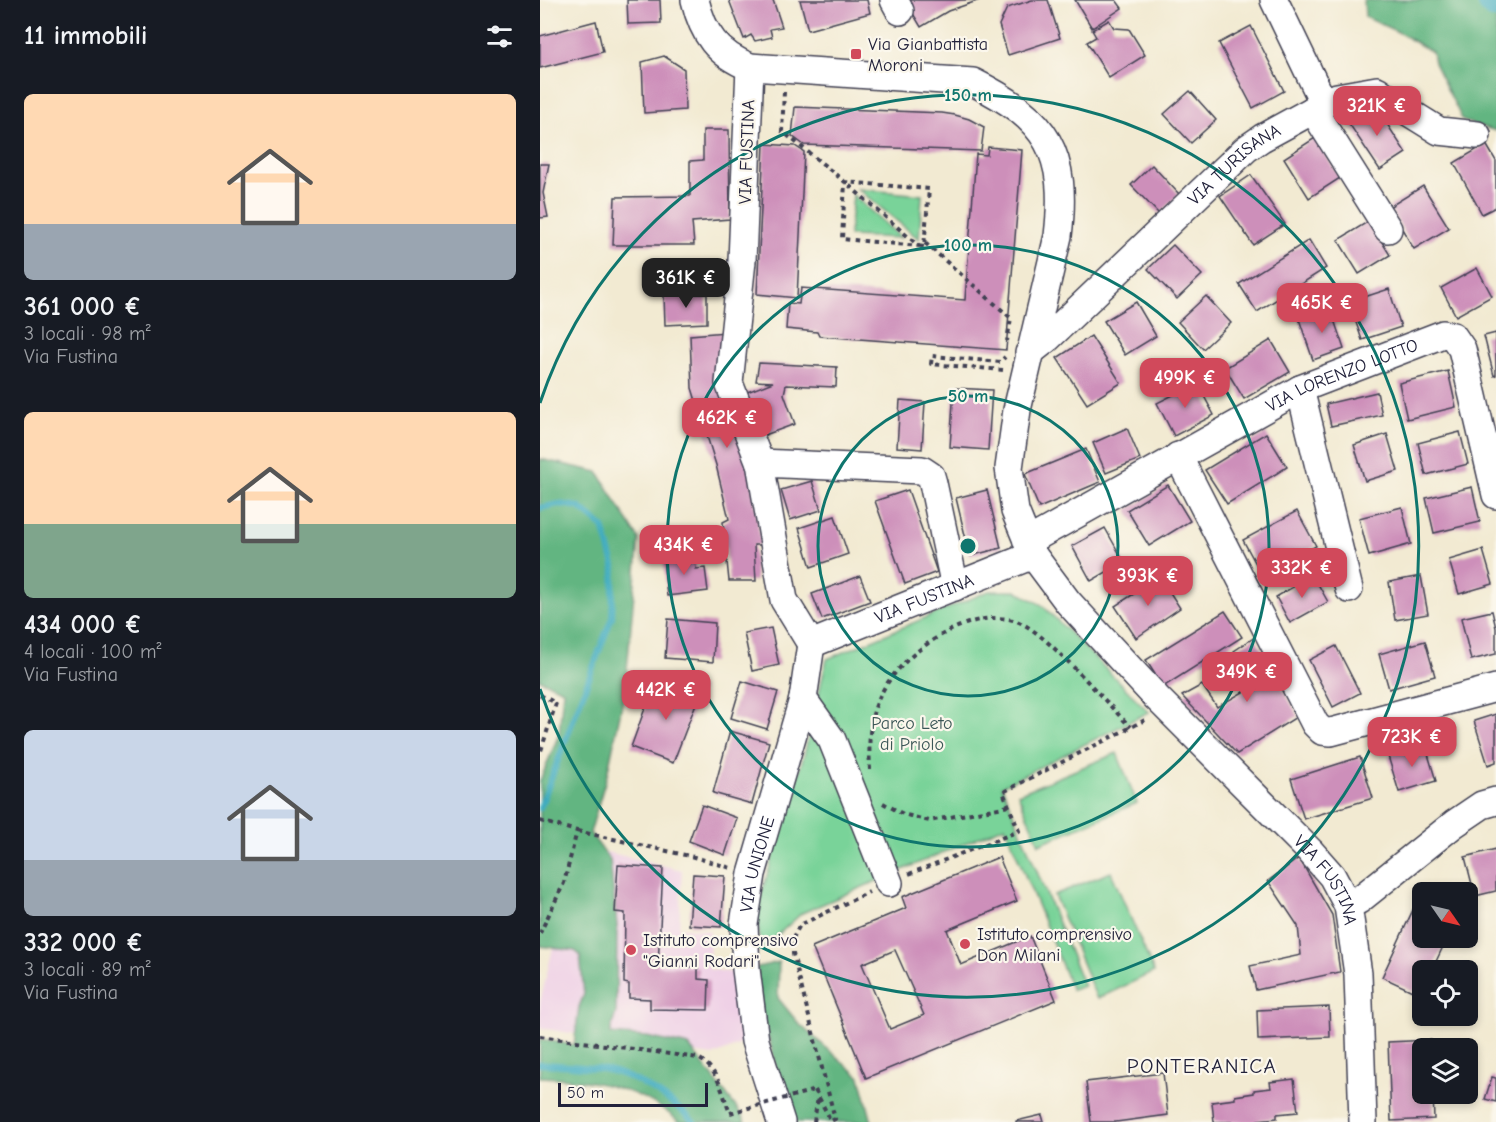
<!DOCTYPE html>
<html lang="it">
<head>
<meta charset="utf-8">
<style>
	:root { --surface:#171b24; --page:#20242c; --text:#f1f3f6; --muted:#9ea1a6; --accent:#d1495b }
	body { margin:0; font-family:"Comic Neue",sans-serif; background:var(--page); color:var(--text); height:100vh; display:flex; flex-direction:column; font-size:22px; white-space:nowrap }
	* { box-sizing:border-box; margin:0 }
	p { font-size:20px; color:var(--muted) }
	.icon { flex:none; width:33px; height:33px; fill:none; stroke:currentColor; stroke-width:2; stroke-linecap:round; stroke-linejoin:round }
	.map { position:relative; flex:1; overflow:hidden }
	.panel { display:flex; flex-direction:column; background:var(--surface); width:540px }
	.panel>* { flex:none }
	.needle { width:39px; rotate:124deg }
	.controls { position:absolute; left:872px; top:882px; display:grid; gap:12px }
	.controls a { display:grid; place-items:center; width:66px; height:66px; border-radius:9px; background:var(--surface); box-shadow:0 3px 9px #0003; font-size:30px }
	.scale { position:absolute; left:18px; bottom:15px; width:150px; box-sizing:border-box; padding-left:6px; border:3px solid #22223b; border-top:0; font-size:16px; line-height:21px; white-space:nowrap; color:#22223b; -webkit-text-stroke:4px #fbf7ec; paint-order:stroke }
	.price { position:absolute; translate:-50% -51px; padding:0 14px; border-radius:12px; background:var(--accent); color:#fff; font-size:20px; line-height:39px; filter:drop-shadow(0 2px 3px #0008) }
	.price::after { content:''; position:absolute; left:50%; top:36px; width:18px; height:14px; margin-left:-9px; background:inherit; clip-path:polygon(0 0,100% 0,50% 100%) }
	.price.selected { background:#222; color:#fff }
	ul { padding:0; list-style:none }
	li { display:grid; align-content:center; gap:12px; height:318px; padding:0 24px }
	li span { display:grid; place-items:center; height:186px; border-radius:9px; color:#555 }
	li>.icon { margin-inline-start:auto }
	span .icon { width:108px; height:108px; fill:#fffc; stroke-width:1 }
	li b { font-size:26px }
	h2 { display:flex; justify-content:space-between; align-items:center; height:72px; padding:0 24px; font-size:26px }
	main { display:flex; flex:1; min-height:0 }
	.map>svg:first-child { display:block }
	.built { fill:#efd0e6 }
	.green { fill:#79d399; stroke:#4e7a6a; stroke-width:1.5 }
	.forest { fill:#62b581; stroke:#426c5e; stroke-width:1.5 }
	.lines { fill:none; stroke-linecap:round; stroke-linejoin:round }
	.stream { stroke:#40acbf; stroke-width:6 }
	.river { stroke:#40acbf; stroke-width:36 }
	.building { fill:#cd8fba; fill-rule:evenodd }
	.minor-casing { stroke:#414052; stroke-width:30 }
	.path { stroke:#414052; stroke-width:4; stroke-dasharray:4.5 4.5; stroke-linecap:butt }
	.minor { stroke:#fff; stroke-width:27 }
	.path-bridge { stroke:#414052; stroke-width:4; stroke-dasharray:4.5 4.5; stroke-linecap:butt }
	.ring { fill:none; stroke:#0f766e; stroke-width:3 }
	.poi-dot { fill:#d1495b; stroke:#fbf7ec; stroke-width:2 }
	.labels { text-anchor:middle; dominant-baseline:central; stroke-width:4.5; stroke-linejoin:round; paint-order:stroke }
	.poi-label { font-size:18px; fill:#22223b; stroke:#fbf7ec; text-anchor:start }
	.street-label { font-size:18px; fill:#22223b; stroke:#fbf7ec }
	.park-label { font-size:18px; fill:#3c5757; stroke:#fbf7ec }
	.quarter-label { font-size:21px; letter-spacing:1.5px; fill:#22223b; stroke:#fbf7ec }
	.centre { fill:#0f766e; stroke:#fbf7ec; stroke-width:3 }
	.ring-label { font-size:18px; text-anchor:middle; font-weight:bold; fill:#0f766e; stroke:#fbf7ec; stroke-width:4.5; stroke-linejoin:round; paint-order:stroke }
</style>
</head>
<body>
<main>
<section class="panel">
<h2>11 immobili<svg class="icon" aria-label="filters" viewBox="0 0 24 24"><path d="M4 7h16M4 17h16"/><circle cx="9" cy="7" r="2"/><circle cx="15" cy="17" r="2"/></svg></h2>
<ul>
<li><span style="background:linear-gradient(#ffd9b3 70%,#9aa5b1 0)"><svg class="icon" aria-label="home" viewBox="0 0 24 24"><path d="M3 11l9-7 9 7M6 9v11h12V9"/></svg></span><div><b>361 000 €</b><p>3 locali · 98 m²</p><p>Via Fustina</p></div></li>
<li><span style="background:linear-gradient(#ffd9b3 60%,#7fa58c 0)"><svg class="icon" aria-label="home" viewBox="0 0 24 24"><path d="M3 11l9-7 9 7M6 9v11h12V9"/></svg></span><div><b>434 000 €</b><p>4 locali · 100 m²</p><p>Via Fustina</p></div></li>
<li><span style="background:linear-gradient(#c9d6e8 70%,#9aa5b1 0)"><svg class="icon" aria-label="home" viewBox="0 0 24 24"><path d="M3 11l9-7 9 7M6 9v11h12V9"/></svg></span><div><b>332 000 €</b><p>3 locali · 89 m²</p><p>Via Fustina</p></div></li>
</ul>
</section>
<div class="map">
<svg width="956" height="1122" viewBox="0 0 956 1122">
	<rect width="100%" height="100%" fill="#fbf7ec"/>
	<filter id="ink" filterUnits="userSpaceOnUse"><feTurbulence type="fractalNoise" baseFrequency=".0167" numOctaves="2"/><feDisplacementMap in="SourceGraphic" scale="12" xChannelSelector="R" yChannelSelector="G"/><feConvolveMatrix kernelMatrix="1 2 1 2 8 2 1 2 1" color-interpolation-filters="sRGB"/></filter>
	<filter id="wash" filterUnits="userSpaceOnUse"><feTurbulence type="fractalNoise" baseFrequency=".008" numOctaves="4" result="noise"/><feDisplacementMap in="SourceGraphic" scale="24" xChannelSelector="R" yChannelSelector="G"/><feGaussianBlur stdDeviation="1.35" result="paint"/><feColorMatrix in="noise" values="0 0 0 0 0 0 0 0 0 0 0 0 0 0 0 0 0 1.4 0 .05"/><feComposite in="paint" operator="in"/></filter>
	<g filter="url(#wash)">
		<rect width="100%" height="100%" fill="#f2ead2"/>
		<polygon class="built" points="37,845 142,870 139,927 170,931 169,969 195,973 208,1041 172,1056 0,1028 0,1003"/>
		<g class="green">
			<polygon points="318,189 382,195 379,239"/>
			<polygon points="313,195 361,238 309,236"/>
			<polygon points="449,591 476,591 502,605 609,712 462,786 544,986 532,990 465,826 262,913 220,951 217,908 264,755 287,659"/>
			<polygon points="577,753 597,803 499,844 478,794"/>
			<polygon points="571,872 614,972 557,999 514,895"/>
		</g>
		<g class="forest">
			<polygon points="824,0 950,0 956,8 956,131 923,121 894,63 892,52 858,32 825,17"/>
			<path d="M0 459 58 472 99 539 85 691 67 775 50 833 70 860 77 925 76 1012 70 1034 107 1037 149 1046 203 1116 205 1122H139C102 1087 49 1079 0 1077V1039L34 1045 39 1007 44 994 40 955 35 951 0 946V781L19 734 23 690 0 680Z"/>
			<polygon points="239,962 238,998 259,1024 320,1077 332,1122 247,1122 232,1051 216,994 217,967"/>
		</g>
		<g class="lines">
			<g class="stream">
				<polyline points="0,508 19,504 39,507 63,527 74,565 72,617 0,808"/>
				<path d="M0 1064C19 1065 58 1067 75 1072 103 1081 133 1101 154 1122"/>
			</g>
			<polyline class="river" points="955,0 956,1"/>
		</g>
		<g id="blocks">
			<g class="building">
				<polygon points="87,0 120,0 121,23 88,24"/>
				<polygon points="189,0 233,0 242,27 230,29 232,37 215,41 211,35 204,39"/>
				<polygon points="260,0 327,0 330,13 268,30"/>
				<polygon points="365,0 440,0 408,11 381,27"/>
				<polygon points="492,0 508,0 520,38 468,55 459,25 467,8"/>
				<polygon points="535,0 576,0 582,8 552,28"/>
				<polygon points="569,20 574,28 589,29 605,55 569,78 547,42 556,37 552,30"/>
				<polygon points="56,21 63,52 0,68 0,36"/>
				<polygon points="711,26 744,91 713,108 679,43"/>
				<polygon points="124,56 144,69 145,110 104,113 102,62"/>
				<polygon points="650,91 676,120 651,143 624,114"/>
				<polygon points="834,104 866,153 840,170 808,122"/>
				<polygon points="255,107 402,113 415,115 429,119 444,127 441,151 264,145 252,136"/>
				<polygon points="163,130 189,130 190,219 152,222 154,245 73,245 75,197 150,196 150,161 163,160"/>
				<polygon points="775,138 800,178 769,198 744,158"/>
				<polygon points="224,144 255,146 264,152 257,298 217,294"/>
				<polygon points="946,144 956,161 956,207 942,214 914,163"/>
				<polygon points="448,147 482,150 466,350 279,336 277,332 246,329 248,303 259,304 261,288 425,300 436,154 447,155"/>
				<polygon points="0,164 9,164 3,193 8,217 0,218"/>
				<polygon points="612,165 639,194 619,214 591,185"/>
				<polygon points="711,175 745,224 713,245 680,196"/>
				<polygon points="883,186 909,228 874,249 849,207"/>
				<polygon points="829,221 850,255 819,274 798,240"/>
				<polygon points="769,240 786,268 717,312 699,284"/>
				<polygon points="633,245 662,275 637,299 608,269"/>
				<polygon points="937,268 952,296 916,316 901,288"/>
				<polygon points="849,289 861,327 822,340 809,302"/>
				<polygon points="167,294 167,323 125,325 124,295"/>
				<polygon points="666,296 691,323 663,349 638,322"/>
				<polygon points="596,302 616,336 585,355 564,321"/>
				<polygon points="790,308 804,349 773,360 759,319"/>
				<polygon points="186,332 210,461 221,545 214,545 216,581 189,581 183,522 189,519 176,465 152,388 150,335"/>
				<polygon points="956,333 956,375 954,376 944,336"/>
				<polygon points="551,336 581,383 547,404 517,358"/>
				<polygon points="731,340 750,372 704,399 685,368"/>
				<polygon points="219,363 297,367 296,387 246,385 244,394 255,424 214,439 197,396 233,382 216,381"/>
				<polygon points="908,371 916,407 867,419 859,383"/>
				<polygon points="657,383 674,415 634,436 617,403"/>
				<polygon points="414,388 452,390 448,450 410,447"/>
				<polygon points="837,392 842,415 791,426 786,404"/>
				<polygon points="360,400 385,402 382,449 357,447"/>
				<polygon points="587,428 600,459 566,473 553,443"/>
				<polygon points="920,432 928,464 886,475 878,443"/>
				<polygon points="726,433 747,467 687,504 665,470"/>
				<polygon points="847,434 858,471 825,481 814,445"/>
				<polygon points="546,449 560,482 499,508 485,474"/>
				<polygon points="272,481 281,510 250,520 241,490"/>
				<polygon points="628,485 650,521 609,546 587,510"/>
				<polygon points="932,487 940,522 894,533 886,498"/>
				<polygon points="368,490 397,572 365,584 335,501"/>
				<polygon points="447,490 461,548 430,556 416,498"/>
				<polygon points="862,507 871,544 829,556 819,518"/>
				<polygon points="757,511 776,546 722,575 703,540"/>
				<polygon points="295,516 308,554 271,567 259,528"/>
				<polygon points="565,528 584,562 551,581 532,546"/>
				<polygon points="943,550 953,584 919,594 909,560"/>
				<polygon points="154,554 156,569 165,568 168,591 127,596 123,557"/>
				<polygon points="773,575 788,602 750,623 736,597"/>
				<polygon points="320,576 330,601 282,619 272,594"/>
				<polygon points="881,576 888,614 855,620 849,582"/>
				<polygon points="620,577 640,608 596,638 575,606"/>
				<polygon points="685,611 702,637 623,687 606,660"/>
				<polygon points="952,611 956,628 956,654 931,660 921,618"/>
				<polygon points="128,619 175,623 173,662 125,658"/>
				<polygon points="231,628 239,665 212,671 204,633"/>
				<polygon points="715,637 758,716 697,754 642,696 662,685 677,707 712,687 694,651"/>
				<polygon points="885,641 895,676 849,689 839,654"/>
				<polygon points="796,646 820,693 793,707 769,660"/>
				<polygon points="139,680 162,688 133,763 91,747 112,689 133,697"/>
				<polygon points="202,681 238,692 227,729 191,718"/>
				<polygon points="956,714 956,762 948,765 934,721"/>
				<polygon points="190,731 229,742 212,804 173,793"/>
				<polygon points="885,744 896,781 859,792 848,756"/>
				<polygon points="820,757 833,798 764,819 751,779"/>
				<polygon points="162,805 197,818 185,855 149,841"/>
				<polygon points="956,849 956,891 935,896 925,857"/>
				<path d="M459 857 477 901 407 930 421 965 490 936 516 1000 326 1078 272 947 366 908 362 897ZM355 950 384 1015 350 1029 322 964Z"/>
				<polygon points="759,858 792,915 800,972 716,990 710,966 761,955 758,926 728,881"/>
				<polygon points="78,865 123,868 118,966 158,967 158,979 169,980 168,1010 110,1009 110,999 89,998 89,984 84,983 85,913 75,912"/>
				<polygon points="153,874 185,876 181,927 149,925"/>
				<polygon points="878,899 882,900 882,938 907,938 892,970 882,970 881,995 842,977"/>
				<polygon points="789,1007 790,1037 718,1040 717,1010"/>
				<polygon points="891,1040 891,1048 882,1048 882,1094 893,1094 894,1119 851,1121 848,1042"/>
				<polygon points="623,1073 628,1115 576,1122 551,1122 546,1082"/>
				<polygon points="952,1077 956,1078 956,1102 945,1099"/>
				<polygon points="754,1079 758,1112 737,1114 737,1118 718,1120 718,1122 674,1122 672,1102 695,1099 695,1096 714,1093 714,1090 731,1088 730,1082"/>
				<polygon points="502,1115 504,1122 476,1122 476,1121"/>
			</g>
		</g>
	</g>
	<g filter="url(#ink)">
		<use href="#blocks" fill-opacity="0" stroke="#414052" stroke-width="1.5"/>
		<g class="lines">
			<defs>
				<g id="minor">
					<path id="s1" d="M155 0C163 34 177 54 210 67L433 82C508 119 528 153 518 236L477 410 469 468 475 511 493 555 528 602 617 698 770 851 792 876 808 906 818 974 823 1122"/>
					<polyline points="354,0 360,11"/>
					<polyline points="734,0 784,104"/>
					<polyline points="210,67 202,261 189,383 220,463 244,600 271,644"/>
					<polyline points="773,110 848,229"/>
					<path id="s2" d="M489 353 508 338 706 149 722 138 797 97 837 90 862 108 899 131 937 135"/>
					<polyline points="760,389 809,589"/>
					<polyline points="638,456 775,724 782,731 791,732 956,688"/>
					<polyline points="220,463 382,470 391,476 393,483 415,587"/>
					<path id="s3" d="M487 542 760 389 903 334 913 336 922 349 956 495"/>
					<path id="s4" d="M271 644 493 555"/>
					<polyline points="263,699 292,740 349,883"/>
					<polyline points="808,906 819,900 914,824 942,805 956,801"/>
					<path id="s5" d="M241 1122 215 1041 206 969 204 924 212 874 263 699 271 644"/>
				</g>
			</defs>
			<use href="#minor" class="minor-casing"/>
			<g class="path">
				<polyline points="244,92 242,131 305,182 379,246 302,239 305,182 389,189 384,247 379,246"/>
				<polyline points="385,243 471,318 467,341"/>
				<polyline points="463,370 391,364 392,356 460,362 465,357"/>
				<polyline points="0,695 16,703 0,754"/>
				<path d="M330 770C329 745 328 721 339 698 358 655 426 608 473 620 502 626 566 704 591 727"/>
				<polyline points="343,803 363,814 389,821 469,806"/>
				<polyline points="0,821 37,831 24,883 0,933"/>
				<polyline points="37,831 154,857 191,868"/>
				<polyline points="369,874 479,831 463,792 607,719"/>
				<path d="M0 1036 158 1058C178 1068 182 1093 190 1113"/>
				<polyline points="275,1090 291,1121 295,1119 253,954 253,938 260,925 329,892"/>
				<polyline points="274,1122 278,1097"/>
			</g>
			<use href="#minor" class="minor"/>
			<polyline class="path-bridge" points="190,1113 275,1090"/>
		</g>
	</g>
	<g class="ring">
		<circle cx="428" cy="546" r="150"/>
		<circle cx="428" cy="546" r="301"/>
		<path d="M0 403A451 451 0 1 1 0 689"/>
	</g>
	<g class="poi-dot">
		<rect x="310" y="48" width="12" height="12" rx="3"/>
		<circle cx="425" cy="944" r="6"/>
		<circle cx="91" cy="950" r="6"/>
	</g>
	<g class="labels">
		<g class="poi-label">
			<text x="328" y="44">Via Gianbattista<tspan x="328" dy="21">Moroni</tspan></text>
			<text x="437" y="934">Istituto comprensivo<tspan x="437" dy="21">Don Milani</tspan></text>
			<text x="103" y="940">Istituto comprensivo<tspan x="103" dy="21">"Gianni Rodari"</tspan></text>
		</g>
		<g class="street-label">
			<text transform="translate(207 152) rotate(-88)">VIA FUSTINA</text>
			<text stroke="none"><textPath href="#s2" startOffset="279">VIA TURISANA</textPath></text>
			<text stroke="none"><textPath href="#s3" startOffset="357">VIA LORENZO LOTTO</textPath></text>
			<text stroke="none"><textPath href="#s4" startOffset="122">VIA FUSTINA</textPath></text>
			<text stroke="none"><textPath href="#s5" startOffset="264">VIA UNIONE</textPath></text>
			<text stroke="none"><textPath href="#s1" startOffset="1276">VIA FUSTINA</textPath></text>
		</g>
		<g class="park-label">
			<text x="372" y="723">Parco Leto<tspan x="372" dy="21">di Priolo</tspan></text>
		</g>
		<g class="quarter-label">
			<text x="662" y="1066">PONTERANICA</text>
		</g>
	</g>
	<circle cx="428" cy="546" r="9" class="centre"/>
	<g class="ring-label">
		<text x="428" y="101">150 m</text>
		<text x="428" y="251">100 m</text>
		<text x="428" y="402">50 m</text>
	</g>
</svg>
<div class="controls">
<a><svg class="needle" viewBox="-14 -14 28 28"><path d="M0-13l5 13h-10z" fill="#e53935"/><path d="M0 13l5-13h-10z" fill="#9ea1a6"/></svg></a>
<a><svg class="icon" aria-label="locate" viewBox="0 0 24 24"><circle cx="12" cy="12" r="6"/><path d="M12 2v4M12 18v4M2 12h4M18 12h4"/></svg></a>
<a><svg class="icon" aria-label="layers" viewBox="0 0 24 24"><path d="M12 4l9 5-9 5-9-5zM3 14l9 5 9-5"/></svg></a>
</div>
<div class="scale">50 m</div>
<b class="price" style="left:837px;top:137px">321K €</b>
<b class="price selected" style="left:146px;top:309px">361K €</b>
<b class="price" style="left:782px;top:334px">465K €</b>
<b class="price" style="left:645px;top:409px">499K €</b>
<b class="price" style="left:187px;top:449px">462K €</b>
<b class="price" style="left:144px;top:576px">434K €</b>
<b class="price" style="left:762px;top:599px">332K €</b>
<b class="price" style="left:608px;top:607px">393K €</b>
<b class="price" style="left:707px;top:703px">349K €</b>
<b class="price" style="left:126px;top:721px">442K €</b>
<b class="price" style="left:872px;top:768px">723K €</b>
</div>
</main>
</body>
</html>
